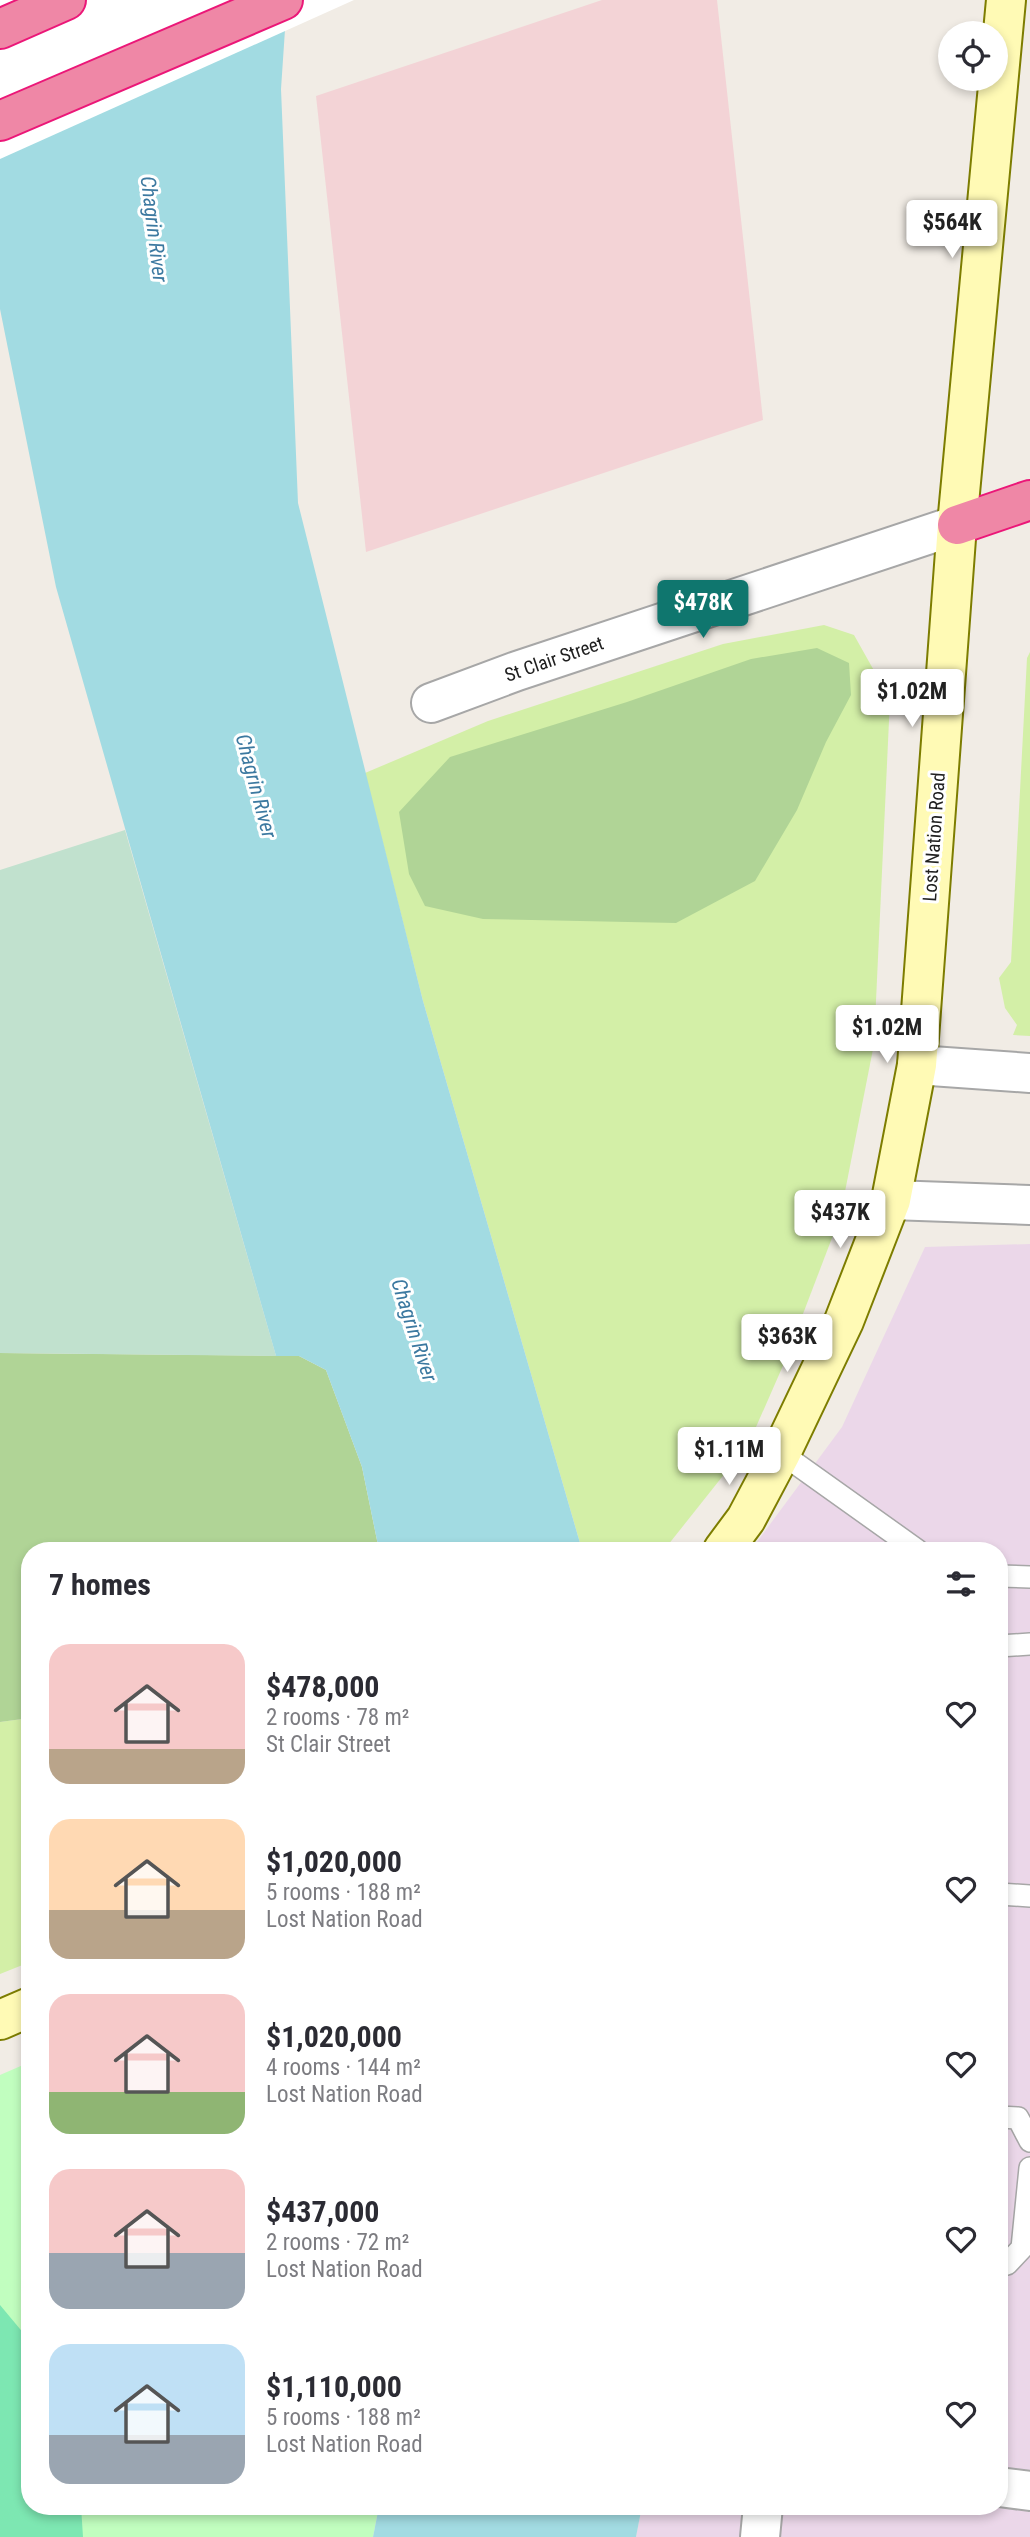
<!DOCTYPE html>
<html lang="en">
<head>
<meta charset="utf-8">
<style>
	:root { --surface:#fff; --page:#f7f7f7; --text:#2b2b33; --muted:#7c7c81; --accent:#0f766e }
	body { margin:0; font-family:"Roboto Condensed",sans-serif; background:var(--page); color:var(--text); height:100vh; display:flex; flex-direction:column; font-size:26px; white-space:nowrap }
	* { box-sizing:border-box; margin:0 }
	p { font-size:23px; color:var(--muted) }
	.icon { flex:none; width:38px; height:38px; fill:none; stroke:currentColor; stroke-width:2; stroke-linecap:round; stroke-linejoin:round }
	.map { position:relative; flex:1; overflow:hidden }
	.drawer { position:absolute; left:21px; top:1542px; width:987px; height:973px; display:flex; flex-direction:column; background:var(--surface); border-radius:28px; box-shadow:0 4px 10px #0003 }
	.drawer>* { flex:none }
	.tools { position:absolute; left:938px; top:21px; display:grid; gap:14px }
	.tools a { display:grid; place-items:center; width:70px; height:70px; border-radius:50%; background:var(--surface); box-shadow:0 4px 10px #0003; font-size:35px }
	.price { position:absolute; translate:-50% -60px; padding:0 16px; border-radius:7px; background:#fff; color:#222; font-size:23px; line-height:46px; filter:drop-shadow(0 2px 4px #0008) }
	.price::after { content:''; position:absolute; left:50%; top:42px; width:21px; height:16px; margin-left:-10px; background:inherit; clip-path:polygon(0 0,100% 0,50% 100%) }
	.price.current { background:var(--accent); color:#fff }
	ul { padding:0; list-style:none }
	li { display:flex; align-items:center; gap:21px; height:175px; padding:0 28px }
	li span { display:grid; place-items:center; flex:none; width:196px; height:140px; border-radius:21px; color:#555 }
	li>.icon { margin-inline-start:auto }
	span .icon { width:84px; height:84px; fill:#fffc; stroke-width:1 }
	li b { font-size:30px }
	h2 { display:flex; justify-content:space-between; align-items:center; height:84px; padding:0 28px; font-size:30px }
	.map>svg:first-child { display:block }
	.commercial { fill:#f3d3d6 }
	.industrial { fill:#ebd7e9 }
	.grass { fill:#d3efa7 }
	.forest { fill:#b0d496 }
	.wetland { fill:#c1e1ce }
	.park { fill:#c1febf }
	.pitch { fill:#7de7b2 }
	.water { fill:#a2dbe2 }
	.pier { fill:#fff }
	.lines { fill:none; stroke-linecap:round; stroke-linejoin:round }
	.lane-casing { stroke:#a7a7a7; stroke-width:24 }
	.street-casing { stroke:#a7a7a7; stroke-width:42 }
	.secondary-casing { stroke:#7d7d00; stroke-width:42 }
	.highway-casing { stroke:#eb1778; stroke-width:42 }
	.lane { stroke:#fff; stroke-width:21 }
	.street { stroke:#fff; stroke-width:38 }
	.secondary { stroke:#fffab5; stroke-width:38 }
	.highway { stroke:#ef87a6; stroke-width:38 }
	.labels { text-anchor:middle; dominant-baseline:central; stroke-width:6; stroke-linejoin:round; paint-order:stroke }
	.street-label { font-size:19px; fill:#202020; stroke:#fff }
	.water-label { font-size:21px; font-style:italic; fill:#3c79a0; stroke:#fff }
</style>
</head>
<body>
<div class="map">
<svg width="1030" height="2537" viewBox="0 0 1030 2537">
	<rect width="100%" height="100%" fill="#f1ece5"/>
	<polygon class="commercial" points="602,0 717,0 763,420 366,552 316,96"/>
	<polygon class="industrial" points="1030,1244 1030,2537 636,2537 642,2506 999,2506 999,1550 751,1550 842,1427 925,1247"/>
	<g class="grass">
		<polygon points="824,625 854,635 890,699 874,1044 840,1217 785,1361 749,1443 664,1550 582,1550 423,1001 365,773 488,721 723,644"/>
		<polygon points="1030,652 1030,1036 1013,1035 1017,1025 1005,1008 999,978 1011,962 1027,658"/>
		<polygon points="30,1718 30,1962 0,1974 0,1722"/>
	</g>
	<g class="forest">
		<polygon points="817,648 849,663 851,695 826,742 797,810 755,881 676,923 483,919 425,906 409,874 399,812 450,757 627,702 751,659"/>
		<polygon points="0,1353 299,1356 326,1370 362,1467 379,1550 30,1550 30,1718 0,1722"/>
	</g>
	<polygon class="wetland" points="125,830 276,1356 0,1353 0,870"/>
	<polygon class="park" points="30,2062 30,2506 379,2506 373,2537 0,2537 0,2075"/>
	<polygon class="pitch" points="0,2305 30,2341 30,2506 81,2506 83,2537 0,2537"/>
	<g class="water">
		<polygon points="0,0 287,0 281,89 298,503 423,1001 582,1550 379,1550 362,1467 326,1370 299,1356 276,1356 56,587 0,309"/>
		<polygon points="379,2506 642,2506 636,2537 373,2537"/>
	</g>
	<polygon class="pier" points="0,0 354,0 0,159"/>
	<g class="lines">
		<defs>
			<g id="lane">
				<polyline points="781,1453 917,1550"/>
				<polyline points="999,1576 1030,1577"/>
				<polyline points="999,1646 1030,1644"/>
				<polyline points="999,1894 1030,1896"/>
				<polyline points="999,2117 1018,2118 1030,2141"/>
				<polyline points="999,2265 1007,2264 1022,2248 1030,2168"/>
			</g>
			<g id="street">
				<polyline points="431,703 517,671 957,525"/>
				<polyline points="917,1065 1030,1073"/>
				<polyline points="891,1200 1030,1205"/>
				<polyline points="999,2487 1030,2491"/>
				<polyline points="760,2537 763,2506"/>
			</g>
			<g id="secondary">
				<polyline points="723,1550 746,1519 781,1453 844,1321 891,1200 917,1065 957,525 1006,0"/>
				<polyline points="0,2020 30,2007"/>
			</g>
			<g id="highway">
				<polyline points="0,29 66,0"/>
				<polyline points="0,121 283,0"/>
				<polyline points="957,525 1030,500"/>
			</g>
		</defs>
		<use href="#lane" class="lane-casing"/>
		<use href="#street" class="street-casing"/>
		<use href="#secondary" class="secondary-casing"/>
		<use href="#highway" class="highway-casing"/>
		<use href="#lane" class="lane"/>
		<use href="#street" class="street"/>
		<use href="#secondary" class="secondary"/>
		<use href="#highway" class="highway"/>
	</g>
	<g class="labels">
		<g class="street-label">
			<text transform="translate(554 659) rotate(-19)">St Clair Street</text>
			<text transform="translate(934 837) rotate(-86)">Lost Nation Road</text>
		</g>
		<g class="water-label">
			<text transform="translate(154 229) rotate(83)">Chagrin River</text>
			<text transform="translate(256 786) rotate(75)">Chagrin River</text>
			<text transform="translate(414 1330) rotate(72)">Chagrin River</text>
		</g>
	</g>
</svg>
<div class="tools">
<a><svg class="icon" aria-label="locate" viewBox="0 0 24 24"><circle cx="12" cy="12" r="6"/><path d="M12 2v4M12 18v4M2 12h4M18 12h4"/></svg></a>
</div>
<b class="price" style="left:952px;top:260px">$564K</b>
<b class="price current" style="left:703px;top:640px">$478K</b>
<b class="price" style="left:912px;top:729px">$1.02M</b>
<b class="price" style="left:887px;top:1065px">$1.02M</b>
<b class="price" style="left:840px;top:1250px">$437K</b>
<b class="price" style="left:787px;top:1374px">$363K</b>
<b class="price" style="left:729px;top:1487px">$1.11M</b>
<section class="drawer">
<h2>7 homes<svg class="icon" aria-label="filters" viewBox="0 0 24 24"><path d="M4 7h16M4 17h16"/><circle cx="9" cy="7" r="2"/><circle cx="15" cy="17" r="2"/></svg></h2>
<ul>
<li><span style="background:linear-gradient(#f6c9c9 75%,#b9a48a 0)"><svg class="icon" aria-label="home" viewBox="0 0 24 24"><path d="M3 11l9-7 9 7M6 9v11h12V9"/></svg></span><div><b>$478,000</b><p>2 rooms · 78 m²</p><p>St Clair Street</p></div><svg class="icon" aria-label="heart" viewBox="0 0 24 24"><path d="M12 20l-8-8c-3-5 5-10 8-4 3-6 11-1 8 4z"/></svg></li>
<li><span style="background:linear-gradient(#ffd9b3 65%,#b9a48a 0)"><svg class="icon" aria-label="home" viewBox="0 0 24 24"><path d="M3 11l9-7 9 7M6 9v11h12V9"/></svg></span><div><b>$1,020,000</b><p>5 rooms · 188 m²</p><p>Lost Nation Road</p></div><svg class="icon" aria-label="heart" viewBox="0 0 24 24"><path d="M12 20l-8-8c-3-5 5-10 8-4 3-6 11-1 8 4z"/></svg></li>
<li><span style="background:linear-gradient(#f6c9c9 70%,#8fb573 0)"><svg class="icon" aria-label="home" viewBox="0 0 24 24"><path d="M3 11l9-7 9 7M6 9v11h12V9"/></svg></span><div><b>$1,020,000</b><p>4 rooms · 144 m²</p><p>Lost Nation Road</p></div><svg class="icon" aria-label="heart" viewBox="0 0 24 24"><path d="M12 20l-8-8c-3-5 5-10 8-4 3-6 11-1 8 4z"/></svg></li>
<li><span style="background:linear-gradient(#f6c9c9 60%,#9aa5b1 0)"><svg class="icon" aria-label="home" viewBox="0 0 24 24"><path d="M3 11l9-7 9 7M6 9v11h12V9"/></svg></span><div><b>$437,000</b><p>2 rooms · 72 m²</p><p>Lost Nation Road</p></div><svg class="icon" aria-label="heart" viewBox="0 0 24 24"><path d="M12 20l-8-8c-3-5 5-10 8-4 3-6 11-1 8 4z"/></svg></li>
<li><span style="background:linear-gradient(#bfe0f5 65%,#9aa5b1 0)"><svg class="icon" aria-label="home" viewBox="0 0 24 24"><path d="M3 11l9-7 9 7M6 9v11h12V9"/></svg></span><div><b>$1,110,000</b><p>5 rooms · 188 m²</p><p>Lost Nation Road</p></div><svg class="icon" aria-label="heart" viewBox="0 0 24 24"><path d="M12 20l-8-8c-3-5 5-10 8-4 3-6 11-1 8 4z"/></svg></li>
</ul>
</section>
</div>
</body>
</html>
